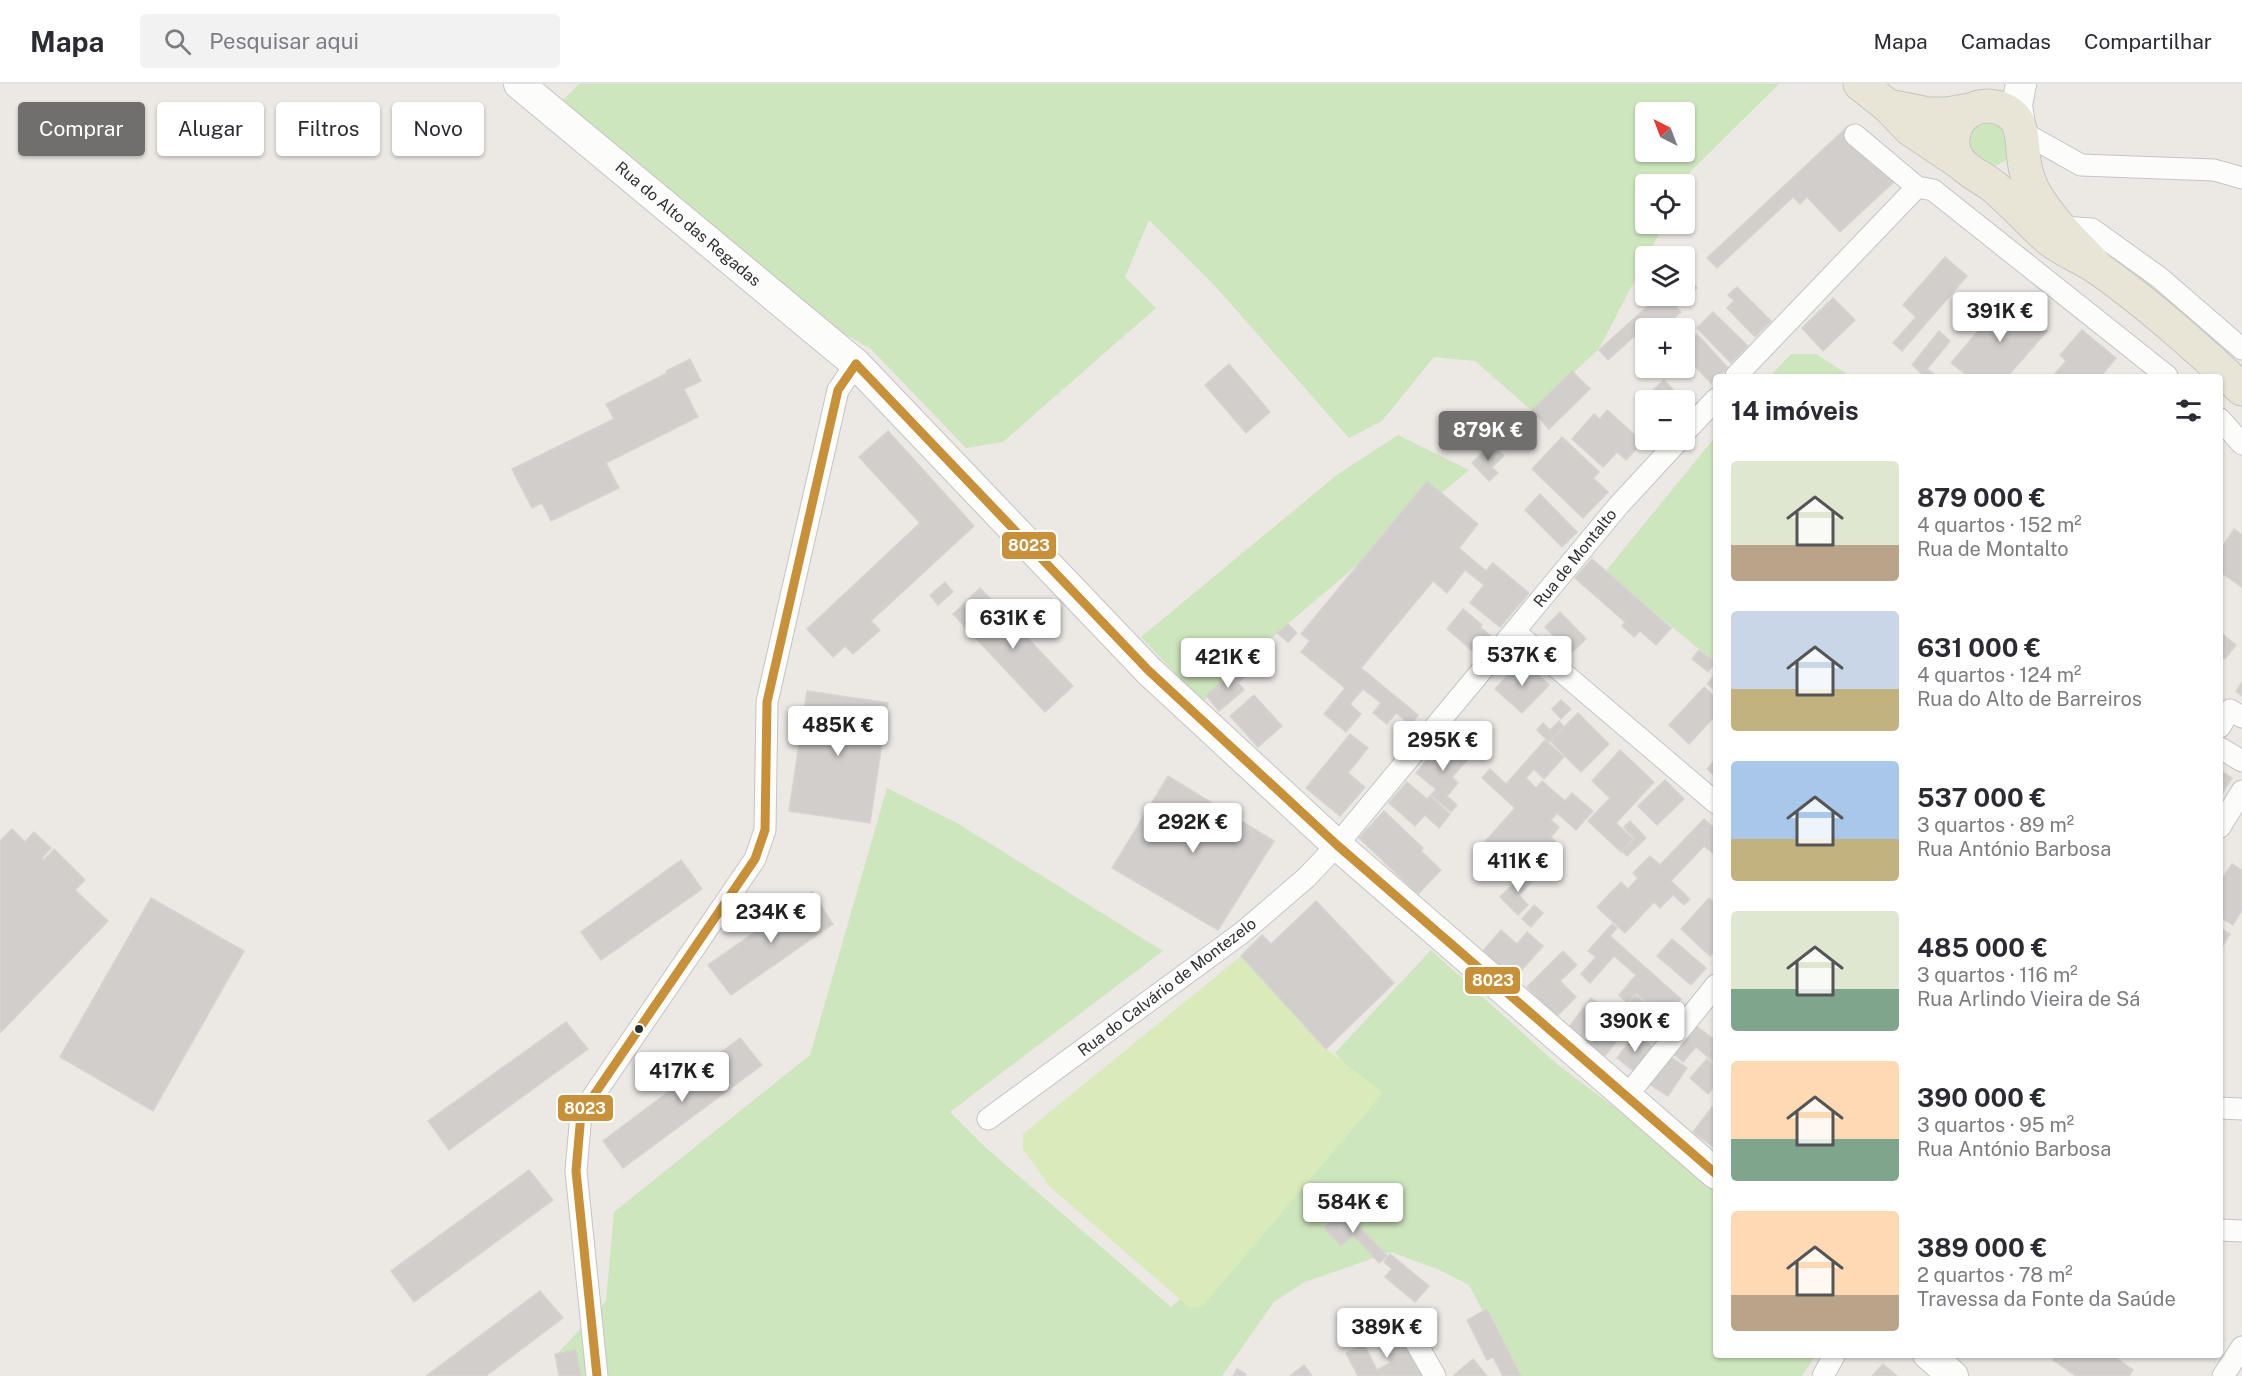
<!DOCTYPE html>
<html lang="pt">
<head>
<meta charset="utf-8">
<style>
	:root { --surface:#fff; --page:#f2f2f3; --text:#2b2b33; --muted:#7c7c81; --line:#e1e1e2; --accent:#706f6e }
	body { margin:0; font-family:"Public Sans",sans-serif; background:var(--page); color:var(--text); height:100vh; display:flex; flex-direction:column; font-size:22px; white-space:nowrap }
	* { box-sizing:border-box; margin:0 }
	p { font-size:20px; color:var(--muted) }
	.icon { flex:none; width:33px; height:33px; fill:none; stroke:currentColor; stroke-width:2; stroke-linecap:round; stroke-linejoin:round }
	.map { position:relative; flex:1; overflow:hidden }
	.details { position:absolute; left:1713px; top:290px; width:510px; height:984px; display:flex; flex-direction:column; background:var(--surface); border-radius:6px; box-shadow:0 2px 4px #0004 }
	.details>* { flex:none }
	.banner { position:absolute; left:18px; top:18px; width:570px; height:54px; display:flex; gap:12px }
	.needle { width:39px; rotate:318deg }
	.fabs { position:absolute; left:1635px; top:18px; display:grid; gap:12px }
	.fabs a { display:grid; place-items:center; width:60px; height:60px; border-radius:6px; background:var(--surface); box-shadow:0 2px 4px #0004; font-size:30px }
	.price { position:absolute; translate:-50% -51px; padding:0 14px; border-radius:6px; background:#fff; color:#222; font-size:20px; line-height:39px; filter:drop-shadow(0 2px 3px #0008) }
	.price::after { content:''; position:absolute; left:50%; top:36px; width:18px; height:14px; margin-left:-9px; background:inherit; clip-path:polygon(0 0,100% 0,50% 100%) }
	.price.active { background:var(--accent); color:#fff }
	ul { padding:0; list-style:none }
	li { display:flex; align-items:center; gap:18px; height:150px; padding:0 18px }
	li span { display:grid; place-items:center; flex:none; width:168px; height:120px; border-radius:6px; color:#555 }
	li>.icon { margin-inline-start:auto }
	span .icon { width:72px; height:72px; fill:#fffc; stroke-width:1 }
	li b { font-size:26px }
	h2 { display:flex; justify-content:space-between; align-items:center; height:72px; padding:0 18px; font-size:26px }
	.chip { padding:0 21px; border-radius:6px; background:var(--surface); box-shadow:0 2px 4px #0004; font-size:21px; line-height:54px }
	.chip.active { background:var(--accent); color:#fff }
	header { display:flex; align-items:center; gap:36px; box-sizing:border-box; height:84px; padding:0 30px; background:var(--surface); border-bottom:2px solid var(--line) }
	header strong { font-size:28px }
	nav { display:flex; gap:33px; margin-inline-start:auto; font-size:21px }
	.search { width:420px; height:54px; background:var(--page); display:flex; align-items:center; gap:15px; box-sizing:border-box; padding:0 21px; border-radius:6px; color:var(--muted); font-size:22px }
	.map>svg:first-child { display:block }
	.green { fill:#cee6be; fill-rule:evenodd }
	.pitch { fill:#d9eabb }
	.building { fill:#d1cecb; stroke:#d7d4d0; stroke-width:1.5 }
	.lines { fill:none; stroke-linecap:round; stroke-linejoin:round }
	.street-casing { stroke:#c5c4c5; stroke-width:23 }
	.secondary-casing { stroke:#c5c4c5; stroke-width:32 }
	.primary-casing { stroke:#c6c5c4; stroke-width:35 }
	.street { stroke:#fcfcfb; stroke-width:21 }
	.secondary { stroke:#fcfcfb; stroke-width:30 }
	.primary { stroke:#e8e4d6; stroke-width:33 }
	.bus-1-casing { stroke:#fff; stroke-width:14 }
	.bus-1 { stroke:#c89038; stroke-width:9 }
	.bus-dot { fill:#2e2e2e; stroke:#fff; stroke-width:2 }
	.labels { text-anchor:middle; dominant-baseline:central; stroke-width:4.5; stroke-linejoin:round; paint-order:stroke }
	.street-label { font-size:16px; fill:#2e2e2e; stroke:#fff }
	.line-badge { stroke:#fff; stroke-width:2 }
	.badge-label { font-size:16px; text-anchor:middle; font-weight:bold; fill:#fff }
</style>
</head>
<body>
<header>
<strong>Mapa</strong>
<div class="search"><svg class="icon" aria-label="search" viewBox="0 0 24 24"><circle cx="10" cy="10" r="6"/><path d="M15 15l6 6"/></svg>Pesquisar aqui</div>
<nav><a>Mapa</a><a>Camadas</a><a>Compartilhar</a></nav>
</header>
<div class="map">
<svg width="2242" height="1292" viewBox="0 0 2242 1292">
	<rect width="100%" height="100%" fill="#ece8e4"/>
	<g class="green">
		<path d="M579 0H1779L1691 87 1684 100H1646V140H1664L1599 265 1532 327 1475 277 1434 273 1382 337 1349 354 1215 202 1149 136 1125 193 1156 224 1003 358 966 364 871 265 815 233 562 17ZM1646 28H1684V68H1646Z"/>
		<polygon points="1983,34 2005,39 2008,75 1994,83 1977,80 1965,51"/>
		<polygon points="1791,270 1816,270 1850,292 1770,292"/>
		<polygon points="1398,351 1469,386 1277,549 1202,618 1141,553 1338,390"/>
		<polygon points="1716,352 1716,579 1605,488"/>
		<polygon points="887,704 957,739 1163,867 950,1028 985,1063 1171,1223 1190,1206 1373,1014 1335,969 1431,866 1558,981 1716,1099 1716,1270 1816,1271 1802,1292 1516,1292 1469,1201 1437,1185 1391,1168 1305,1198 1274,1218 1222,1292 563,1292 557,1270 606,1217 614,1128 810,971"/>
	</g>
	<polygon class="pitch" points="1241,872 1326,965 1383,1009 1202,1223 1190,1224 1049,1102 1023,1065 1023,1050"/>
	<g class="building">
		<polygon points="1847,43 1896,96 1840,148 1807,113 1800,120 1793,113 1717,184 1707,174"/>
		<polygon points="1945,173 1967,192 1902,267 1893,259 1916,233 1903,221"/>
		<polygon points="1684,190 1697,204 1676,223 1681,228 1663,244 1656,244 1650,238 1608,276 1599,266 1659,212 1684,212"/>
		<polygon points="1737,203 1771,237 1755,253 1727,224 1734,217 1728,211"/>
		<polygon points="2007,213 2047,247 2008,292 1968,292 1951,279"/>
		<polygon points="1833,214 1855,236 1823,267 1802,244"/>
		<polygon points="1713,228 1748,262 1731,279 1697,244"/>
		<polygon points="2082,246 2116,274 2101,292 2053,292 2066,277 2060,271"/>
		<polygon points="1939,247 1950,257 1927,285 1937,292 1920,292 1922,290 1912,281"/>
		<polygon points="1697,250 1728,284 1719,292 1716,292 1711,299 1684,271 1684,262"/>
		<polygon points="690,275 701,297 684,305 698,333 606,379 619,404 551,437 542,419 532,424 512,385 614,335 606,320 667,289 666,287"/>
		<polygon points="1229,280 1270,328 1246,349 1205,301"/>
		<polygon points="1572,287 1590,305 1549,345 1532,326"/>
		<polygon points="1664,296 1683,316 1650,316 1646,312"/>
		<polygon points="1607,326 1643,358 1626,376 1617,368 1603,383 1572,355 1594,330 1600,335"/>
		<polygon points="888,347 974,442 871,537 880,546 853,570 845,562 833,573 807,545 920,439 859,373"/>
		<polygon points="1562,353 1599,388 1593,394 1608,408 1583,434 1532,385"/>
		<polygon points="1492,359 1504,372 1492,383 1498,389 1489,397 1472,379"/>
		<polygon points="1427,397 1478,440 1459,464 1486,487 1493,479 1529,509 1500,543 1470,519 1484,501 1465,486 1447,509 1433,497 1361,584 1418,631 1411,641 1396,629 1387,640 1373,629 1381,619 1363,605 1350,620 1361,630 1346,648 1324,630 1345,604 1301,568 1310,557 1301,550"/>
		<polygon points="1540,410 1577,448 1562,463 1525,426"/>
		<polygon points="2234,445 2242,451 2242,503 2220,488 2220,466"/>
		<polygon points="1592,475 1671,544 1656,561 1640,547 1634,553 1622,542 1625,538 1575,494"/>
		<polygon points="945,498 953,508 938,521 930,511"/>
		<polygon points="980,504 1073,602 1045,628 953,530"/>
		<polygon points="1463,525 1482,541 1480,543 1491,552 1476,570 1447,545"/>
		<polygon points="1560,528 1586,555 1571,569 1545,543"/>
		<polygon points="1288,540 1297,549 1288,558 1277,549"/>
		<polygon points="2220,548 2236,561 2225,575 2220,571"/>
		<polygon points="1699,566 1715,578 1708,588 1692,575"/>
		<polygon points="1522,576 1549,601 1522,629 1495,605"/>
		<polygon points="1242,581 1249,589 1238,599 1244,606 1219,627 1206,611"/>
		<polygon points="1716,589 1716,607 1707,600"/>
		<polygon points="2242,598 2242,612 2236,607"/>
		<polygon points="1704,603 1716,614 1716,631 1689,660 1669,641"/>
		<polygon points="807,607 888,619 870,739 789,727"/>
		<polygon points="1254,611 1282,642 1258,663 1230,632"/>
		<polygon points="1561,616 1571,625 1561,635 1552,625"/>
		<polygon points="1578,629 1609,660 1581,688 1550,657"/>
		<polygon points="1559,637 1564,643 1549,658 1537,646 1543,639 1550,646"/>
		<polygon points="1350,650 1368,664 1348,689 1365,703 1340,732 1306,704"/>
		<polygon points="1445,655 1468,675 1452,693 1458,699 1447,712 1457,721 1451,728 1431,711 1436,705 1416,689"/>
		<polygon points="1545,656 1564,673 1544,695 1534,685 1526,694 1536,704 1542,697 1565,717 1572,709 1593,727 1576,746 1557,729 1551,736 1559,743 1551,753 1560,762 1537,788 1523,776 1512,788 1482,761 1515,724 1482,694 1490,685 1506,700"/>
		<polygon points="1620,666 1654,698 1616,739 1633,755 1621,768 1588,737 1610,714 1592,697"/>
		<polygon points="1716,675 1716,693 1707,685"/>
		<polygon points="2220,686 2232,694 2220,713"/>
		<polygon points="1168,692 1274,757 1218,846 1112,784"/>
		<polygon points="1665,696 1684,715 1657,741 1638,722"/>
		<polygon points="1407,698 1427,715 1430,712 1450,730 1439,744 1425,731 1415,742 1389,719"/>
		<polygon points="1384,727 1423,764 1421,767 1441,786 1418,810 1359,754"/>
		<polygon points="1704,735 1716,746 1716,768 1714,770 1704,762 1671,797 1690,815 1684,821 1673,811 1660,824 1654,818 1625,849 1597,823 1621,798 1628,805 1638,794 1633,789 1650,772 1660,781"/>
		<polygon points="1630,737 1646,754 1627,772 1622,767 1635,755 1624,743"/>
		<polygon points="12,745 25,758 34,748 51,764 42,774 44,776 54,765 85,796 75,806 108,837 0,949 0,757"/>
		<polygon points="681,776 702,805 601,876 581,848"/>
		<polygon points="2232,780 2242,786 2242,826 2233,841 2220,833 2220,798"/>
		<polygon points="1526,787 1535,795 1519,811 1528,821 1518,831 1500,813"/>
		<polygon points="812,808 833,840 731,911 708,881"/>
		<polygon points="151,814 244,867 153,1027 60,973"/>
		<polygon points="1709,814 1716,820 1716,866 1710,872 1681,845"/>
		<polygon points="1316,817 1394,899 1326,965 1241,872 1262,851 1271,860"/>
		<polygon points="1534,821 1543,829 1531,843 1522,835"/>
		<polygon points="1612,840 1617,844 1610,852 1681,915 1674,923 1679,928 1663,946 1653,937 1662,925 1653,917 1650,921 1636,909 1628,919 1619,911 1636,891 1614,872 1590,899 1581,890 1596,873 1588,867"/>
		<polygon points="2220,844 2230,850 2220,866"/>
		<polygon points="1501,846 1517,860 1527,848 1543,862 1513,896 1482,868"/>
		<polygon points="1672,855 1706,884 1691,901 1657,872"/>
		<polygon points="1563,867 1577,881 1560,897 1576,913 1556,933 1527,903"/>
		<polygon points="1635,911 1648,921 1629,946 1616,936"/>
		<polygon points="1591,914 1605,924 1583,954 1569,943"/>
		<polygon points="1603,933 1623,949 1604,973 1584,958"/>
		<polygon points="566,938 588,965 449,1066 428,1037"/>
		<polygon points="1694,940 1716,957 1716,980 1696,963 1683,978 1671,968"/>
		<polygon points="1635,950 1653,963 1635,988 1617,974"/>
		<polygon points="740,954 762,981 623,1084 603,1057"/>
		<polygon points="1668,971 1687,984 1668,1012 1649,1000"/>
		<polygon points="1707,975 1716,983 1716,1001 1708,1010 1690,994"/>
		<polygon points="1712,1023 1716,1026 1716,1065 1693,1048"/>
		<polygon points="529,1086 553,1116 414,1218 391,1187"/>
		<polygon points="1343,1125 1387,1172 1379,1179 1353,1151 1341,1162 1324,1144"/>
		<polygon points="1390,1170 1429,1202 1415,1218 1385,1193 1392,1185 1384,1178"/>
		<polygon points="540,1207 563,1234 486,1292 426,1292"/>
		<polygon points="1487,1225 1521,1292 1503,1292 1493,1273 1487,1276 1467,1236"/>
		<polygon points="1401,1247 1425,1292 1358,1292 1346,1269 1364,1260 1377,1286 1390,1279 1379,1258"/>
		<polygon points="576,1266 581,1292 559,1292 555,1270"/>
		<polygon points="2056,1270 2110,1270 2133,1286 2129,1292 2076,1292 2053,1276"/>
		<polygon points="1473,1275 1487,1292 1455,1292 1454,1291"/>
		<polygon points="1883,1280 1897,1292 1872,1292"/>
		<polygon points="1304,1281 1312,1292 1290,1292"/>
		<polygon points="1237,1285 1246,1290 1245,1292 1233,1292"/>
	</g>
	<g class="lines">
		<defs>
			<g id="street">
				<polyline points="2020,41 2031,53 2081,81 2214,86 2242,94"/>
				<polyline points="1917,103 1933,106 2167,292"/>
				<polyline points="2061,143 2092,145 2160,194 2242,265"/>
				<polyline points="1736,292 1917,103 1855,51"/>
				<polyline points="2220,335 2242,360"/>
				<polyline points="1684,349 1716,315"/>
				<polyline points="1515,548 1716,719"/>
				<polyline points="2220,643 2230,626 2242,633"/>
				<polyline points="2220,664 2242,677"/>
				<polyline points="2220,743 2242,707"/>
				<polyline points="1626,1013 1716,901"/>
				<polyline points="2220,1024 2242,1025"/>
				<polyline points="988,1035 1243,848 1307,793 1337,761 1619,421 1679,356"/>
				<polyline points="2220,1146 2242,1147"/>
				<polyline points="1407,1243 1435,1292"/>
				<polyline points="597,1292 576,1087 581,1030 755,775 765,746 767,618 838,306 856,280"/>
				<polyline points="1823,1292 1835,1270"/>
				<polyline points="2223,1292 2242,1263"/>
			</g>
			<g id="secondary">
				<polyline points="519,0 856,280 1149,587 1337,761 1716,1090"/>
				<polyline points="2020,41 2017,21 2021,0"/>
				<polyline points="1928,1270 1953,1292"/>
			</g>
			<g id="primary">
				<polyline points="1860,0 1888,22 1910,45 1959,78"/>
				<polyline points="1888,22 1928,30 1947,30 1970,26"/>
				<path d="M2098 184C2079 163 2056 143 2041 119 2034 110 2029 98 2026 87 2019 61 2030 32 1996 23 1988 21 1977 22 1970 27 1960 32 1955 42 1953 53 1952 61 1954 71 1960 78 1968 88 1983 94 1993 102 2013 118 2029 138 2049 155 2064 167 2083 174 2099 185 2150 221 2196 263 2242 305"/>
			</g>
		</defs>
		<use href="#street" class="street-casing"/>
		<use href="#secondary" class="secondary-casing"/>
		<use href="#primary" class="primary-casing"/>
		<use href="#street" class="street"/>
		<use href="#secondary" class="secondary"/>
		<use href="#primary" class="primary"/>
		<defs>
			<g id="bus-1">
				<polyline points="856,280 1149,587 1337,761 1716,1090"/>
				<polyline points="597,1292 576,1087 581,1030 755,775 765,746 767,618 838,306 856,280"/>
			</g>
		</defs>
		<use href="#bus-1" class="bus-1-casing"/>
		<use href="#bus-1" class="bus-1"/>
	</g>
	<circle class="bus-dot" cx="639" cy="945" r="5"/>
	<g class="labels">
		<g class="street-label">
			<text transform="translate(688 140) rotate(40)">Rua do Alto das Regadas</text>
			<text transform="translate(1575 474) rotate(-51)">Rua de Montalto</text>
			<text transform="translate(1167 903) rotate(-37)">Rua do Calvário de Montezelo</text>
		</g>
	</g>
	<g class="line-badge">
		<rect x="1001" y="447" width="56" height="29" rx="6" fill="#c89038"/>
		<rect x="1464" y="882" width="57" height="29" rx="6" fill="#c89038"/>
		<rect x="557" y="1010" width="57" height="28" rx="6" fill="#c89038"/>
	</g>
	<g class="badge-label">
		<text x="1029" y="467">8023</text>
		<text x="1493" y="902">8023</text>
		<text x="585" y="1030">8023</text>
	</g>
</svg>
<div class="fabs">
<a><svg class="needle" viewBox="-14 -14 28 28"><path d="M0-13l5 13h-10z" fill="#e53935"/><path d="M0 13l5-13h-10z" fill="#7c7c81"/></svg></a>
<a><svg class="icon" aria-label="locate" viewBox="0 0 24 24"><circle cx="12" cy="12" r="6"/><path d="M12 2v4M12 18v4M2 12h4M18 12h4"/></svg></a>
<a><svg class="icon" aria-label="layers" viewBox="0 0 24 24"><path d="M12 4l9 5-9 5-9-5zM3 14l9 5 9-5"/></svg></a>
<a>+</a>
<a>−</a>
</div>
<b class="price" style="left:2000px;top:259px">391K €</b>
<b class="price active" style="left:1488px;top:378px">879K €</b>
<b class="price" style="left:1013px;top:566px">631K €</b>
<b class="price" style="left:1522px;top:603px">537K €</b>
<b class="price" style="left:1228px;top:605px">421K €</b>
<b class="price" style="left:838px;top:673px">485K €</b>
<b class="price" style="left:1443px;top:688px">295K €</b>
<b class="price" style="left:1193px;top:770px">292K €</b>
<b class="price" style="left:1518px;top:809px">411K €</b>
<b class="price" style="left:771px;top:860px">234K €</b>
<b class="price" style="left:1635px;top:969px">390K €</b>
<b class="price" style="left:682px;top:1019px">417K €</b>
<b class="price" style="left:1353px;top:1150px">584K €</b>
<b class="price" style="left:1387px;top:1275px">389K €</b>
<div class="banner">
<a class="chip active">Comprar</a>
<a class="chip">Alugar</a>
<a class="chip">Filtros</a>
<a class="chip">Novo</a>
</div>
<section class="details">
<h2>14 imóveis<svg class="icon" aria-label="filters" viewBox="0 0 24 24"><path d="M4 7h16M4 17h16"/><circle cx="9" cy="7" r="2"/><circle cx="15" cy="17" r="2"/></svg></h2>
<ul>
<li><span style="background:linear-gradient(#dfe7d0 70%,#b9a48a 0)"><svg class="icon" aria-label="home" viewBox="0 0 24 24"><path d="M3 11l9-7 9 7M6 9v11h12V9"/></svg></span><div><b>879 000 €</b><p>4 quartos · 152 m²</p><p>Rua de Montalto</p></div></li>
<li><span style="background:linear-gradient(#c9d6e8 65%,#c2b280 0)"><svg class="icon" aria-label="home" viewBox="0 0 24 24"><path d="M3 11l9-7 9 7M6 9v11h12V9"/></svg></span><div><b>631 000 €</b><p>4 quartos · 124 m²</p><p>Rua do Alto de Barreiros</p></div></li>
<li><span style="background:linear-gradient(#a9c7e8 65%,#c2b280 0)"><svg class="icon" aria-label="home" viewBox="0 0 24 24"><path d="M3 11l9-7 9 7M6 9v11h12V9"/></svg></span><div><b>537 000 €</b><p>3 quartos · 89 m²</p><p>Rua António Barbosa</p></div></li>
<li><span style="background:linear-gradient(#dfe7d0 65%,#7fa58c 0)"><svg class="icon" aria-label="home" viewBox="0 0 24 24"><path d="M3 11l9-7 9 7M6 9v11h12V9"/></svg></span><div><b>485 000 €</b><p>3 quartos · 116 m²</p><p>Rua Arlindo Vieira de Sá</p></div></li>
<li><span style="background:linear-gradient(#ffd9b3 65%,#7fa58c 0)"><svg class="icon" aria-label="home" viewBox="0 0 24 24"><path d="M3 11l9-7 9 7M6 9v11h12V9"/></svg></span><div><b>390 000 €</b><p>3 quartos · 95 m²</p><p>Rua António Barbosa</p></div></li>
<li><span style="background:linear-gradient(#ffd9b3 70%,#b9a48a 0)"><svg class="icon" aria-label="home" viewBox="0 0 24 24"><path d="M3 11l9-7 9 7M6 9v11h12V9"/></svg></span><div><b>389 000 €</b><p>2 quartos · 78 m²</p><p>Travessa da Fonte da Saúde</p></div></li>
</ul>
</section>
</div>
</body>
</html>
